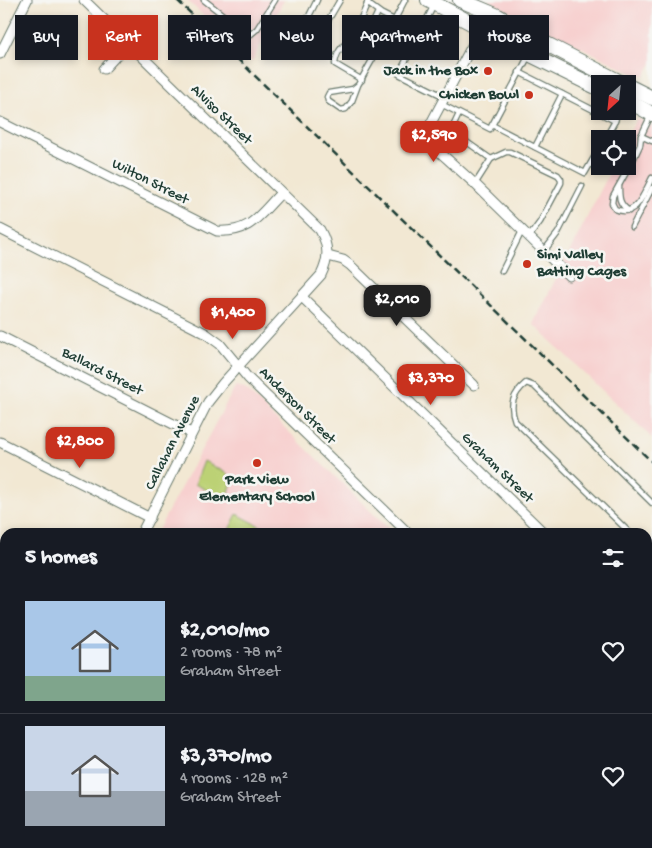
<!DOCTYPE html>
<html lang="en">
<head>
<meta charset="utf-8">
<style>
	:root { --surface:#171b24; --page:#20242c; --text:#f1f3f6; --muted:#9ea1a6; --line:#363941; --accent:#c8321e }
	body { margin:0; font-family:"Gochi Hand",sans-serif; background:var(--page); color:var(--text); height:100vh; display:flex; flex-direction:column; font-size:19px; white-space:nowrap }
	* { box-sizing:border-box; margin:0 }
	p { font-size:16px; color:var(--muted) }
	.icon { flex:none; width:28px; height:28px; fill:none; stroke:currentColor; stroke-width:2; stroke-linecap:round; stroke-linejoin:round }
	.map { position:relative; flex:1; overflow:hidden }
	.details { position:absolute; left:0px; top:528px; width:652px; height:321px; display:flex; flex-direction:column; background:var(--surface); border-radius:15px 15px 0 0; box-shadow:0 2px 8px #0003 }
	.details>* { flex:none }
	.banner { position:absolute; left:15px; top:15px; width:622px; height:45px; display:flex; gap:10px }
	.needle { width:32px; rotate:207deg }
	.fabs { position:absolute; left:591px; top:75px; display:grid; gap:10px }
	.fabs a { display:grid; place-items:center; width:45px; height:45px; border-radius:0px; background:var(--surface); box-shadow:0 2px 8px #0003; font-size:25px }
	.price { position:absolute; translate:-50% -42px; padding:0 11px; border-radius:10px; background:var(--accent); color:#fff; font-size:16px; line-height:32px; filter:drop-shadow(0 1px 2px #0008) }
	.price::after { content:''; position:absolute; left:50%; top:30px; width:15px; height:11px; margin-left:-8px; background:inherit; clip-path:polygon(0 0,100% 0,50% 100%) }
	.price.active { background:#222; color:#fff }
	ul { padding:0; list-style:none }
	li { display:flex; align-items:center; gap:15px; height:125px; padding:0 25px }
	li+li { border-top:1px solid var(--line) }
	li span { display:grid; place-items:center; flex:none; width:140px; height:100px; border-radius:0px; color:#555 }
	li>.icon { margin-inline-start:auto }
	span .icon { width:60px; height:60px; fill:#fffc; stroke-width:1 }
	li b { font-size:21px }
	h2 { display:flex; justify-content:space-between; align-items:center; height:60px; padding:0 25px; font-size:21px }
	.tag { padding:0 18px; border-radius:0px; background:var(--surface); box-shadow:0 2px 8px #0003; font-size:18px; line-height:45px }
	.tag.active { background:var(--accent); color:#fff }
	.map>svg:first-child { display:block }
	.built { fill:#f7d0cf }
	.green { fill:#bcd174; stroke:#6e8754 }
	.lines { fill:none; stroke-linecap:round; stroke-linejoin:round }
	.lane-casing { stroke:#69796c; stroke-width:7 }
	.street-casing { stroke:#69796c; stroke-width:11 }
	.primary-casing { stroke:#69796c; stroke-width:16 }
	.lane { stroke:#fff; stroke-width:4.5 }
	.street { stroke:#fff; stroke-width:9 }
	.primary { stroke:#fff; stroke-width:14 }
	.rail { stroke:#1f3d34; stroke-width:2.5; stroke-dasharray:8 4; stroke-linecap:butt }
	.poi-dot { fill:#c8321e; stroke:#f6f6f2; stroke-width:2 }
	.labels { text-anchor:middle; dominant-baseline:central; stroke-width:5; stroke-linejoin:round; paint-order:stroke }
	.poi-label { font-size:15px; font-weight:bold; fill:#1f3d34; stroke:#f6f6f2; text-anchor:end }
	.street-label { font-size:15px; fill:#1f3d34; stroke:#f6f6f2 }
</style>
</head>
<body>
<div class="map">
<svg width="652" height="848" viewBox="0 0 652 848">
	<rect width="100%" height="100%" fill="#f6f6f2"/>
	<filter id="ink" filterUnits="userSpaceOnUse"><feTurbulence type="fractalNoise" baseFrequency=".02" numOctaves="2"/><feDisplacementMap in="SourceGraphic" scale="10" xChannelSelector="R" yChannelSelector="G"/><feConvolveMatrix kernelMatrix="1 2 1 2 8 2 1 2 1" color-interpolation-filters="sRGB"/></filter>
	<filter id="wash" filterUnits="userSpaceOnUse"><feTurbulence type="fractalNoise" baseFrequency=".0096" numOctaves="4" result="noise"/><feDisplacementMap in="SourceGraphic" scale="20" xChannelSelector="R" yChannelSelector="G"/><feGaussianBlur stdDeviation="1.12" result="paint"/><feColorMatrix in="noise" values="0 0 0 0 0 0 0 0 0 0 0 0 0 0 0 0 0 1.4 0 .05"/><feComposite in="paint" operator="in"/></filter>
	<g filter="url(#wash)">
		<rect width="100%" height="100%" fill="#f2e8d3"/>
		<g class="built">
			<polygon points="187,0 284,0 252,62"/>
			<polygon points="487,0 652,0 652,63 645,75 636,75"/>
			<polygon points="637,118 652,126 652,438 533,324 613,166 628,166 626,139"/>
			<polygon points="235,387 245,389 392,532 157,532"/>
		</g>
		<g class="green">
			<polygon points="204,461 228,474 231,485 227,501 195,484"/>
			<polygon points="237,514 262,527 259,532 228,532"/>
		</g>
	</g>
	<g filter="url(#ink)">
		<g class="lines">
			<defs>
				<g id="lane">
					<polyline points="204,0 237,26 251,34 257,29 275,0"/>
					<polyline points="317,0 305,24 304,30 310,36 320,34 340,0"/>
					<path d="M369 0 352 39C356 47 366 50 375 51L382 44 405 0"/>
					<polyline points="367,3 382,14 394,20"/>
					<polyline points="434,5 399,74 445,97"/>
					<polyline points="370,29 378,12"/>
					<path d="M352 39C342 45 336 52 335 64L362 80"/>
					<polyline points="362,47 367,35"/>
					<polyline points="519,72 615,121 618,111"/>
					<polyline points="358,85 352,101 346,109 341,110 328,101 327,97 329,93 353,89 358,85 379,48"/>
					<polyline points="441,104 490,129 529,55"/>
					<polyline points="459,114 451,131 491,159 475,184"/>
					<path d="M651 115 641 136 640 145 634 158 613 196 612 203 615 209C637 218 644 193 652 178"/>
					<polyline points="492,125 585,173 600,147"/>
					<polyline points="641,136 652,141"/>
					<polyline points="605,139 615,121"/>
					<polyline points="535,147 562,94"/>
					<polyline points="491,159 506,152 510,152 558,175 561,179 561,183 540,222 529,237"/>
					<path d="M619 186C619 198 619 204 629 211"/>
					<polyline points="632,227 652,188"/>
					<polyline points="544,251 558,233 582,186"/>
					<polyline points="502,271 522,231"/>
					<path d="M629 532 515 421C509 405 513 394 526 383L534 386 652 503"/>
					<polyline points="648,550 652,554"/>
				</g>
				<g id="street">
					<path d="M84 0 320 230C329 246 329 259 321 275L223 383 208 402 142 532"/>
					<polyline points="486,10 475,40 430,125 428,130 429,137 434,147 475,184 569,276"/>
					<polyline points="0,54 27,0"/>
					<polyline points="104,69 128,43"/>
					<path d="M0 122 217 231C251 233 259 215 281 193"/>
					<polyline points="0,229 205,333 220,344 248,378 407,532"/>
					<polyline points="328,256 343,260 350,265 474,385"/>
					<polyline points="302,297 543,532"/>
					<polyline points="0,336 191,433"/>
					<polyline points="0,442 150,518"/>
					<polyline points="0,549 5,551"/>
					<polyline points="648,634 652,638"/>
					<polyline points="0,656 5,658"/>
					<polyline points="0,762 5,765"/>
					<polyline points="648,774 652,776"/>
					<polyline points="0,811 5,802"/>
					<polyline points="160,844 168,848"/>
					<polyline points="370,844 378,848"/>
					<polyline points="580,844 588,848"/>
					<polyline points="441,848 443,844"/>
				</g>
				<g id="primary">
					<polyline points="428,0 529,54 600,89"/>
					<polyline points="460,0 498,16 537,39 624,84"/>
					<polyline points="628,86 652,98"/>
					<polyline points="628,101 652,114"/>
				</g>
			</defs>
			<use href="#lane" class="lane-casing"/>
			<use href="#street" class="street-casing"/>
			<use href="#primary" class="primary-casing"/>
			<use href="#lane" class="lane"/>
			<use href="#street" class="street"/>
			<use href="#primary" class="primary"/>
			<polyline class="rail" points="177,0 652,462"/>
		</g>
	</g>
	<g class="poi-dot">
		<circle cx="488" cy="71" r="5"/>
		<circle cx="529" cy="95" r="5"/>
		<circle cx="527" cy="264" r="5"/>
		<circle cx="257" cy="463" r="5"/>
	</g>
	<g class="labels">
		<g class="poi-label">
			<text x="478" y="71">Jack in the Box</text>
			<text x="519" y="95">Chicken Bowl</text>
			<text x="537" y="255" text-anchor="start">Simi Valley<tspan x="537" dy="17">Batting Cages</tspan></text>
			<text x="257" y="480" text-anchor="middle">Park View<tspan x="257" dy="17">Elementary School</tspan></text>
		</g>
		<g class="street-label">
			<text transform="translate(221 115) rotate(44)">Alviso Street</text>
			<text transform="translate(150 182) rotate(27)">Wilton Street</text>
			<text transform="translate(102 372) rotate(27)">Ballard Street</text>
			<text transform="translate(297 406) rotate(45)">Anderson Street</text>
			<text transform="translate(173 443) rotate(-63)">Callahan Avenue</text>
			<text transform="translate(497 468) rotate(44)">Graham Street</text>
		</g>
	</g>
</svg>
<div class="fabs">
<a><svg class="needle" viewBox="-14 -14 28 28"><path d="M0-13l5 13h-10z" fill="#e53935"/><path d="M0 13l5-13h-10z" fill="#9ea1a6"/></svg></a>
<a><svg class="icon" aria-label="locate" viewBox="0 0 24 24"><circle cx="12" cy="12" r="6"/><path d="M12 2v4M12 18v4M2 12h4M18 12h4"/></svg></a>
</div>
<b class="price" style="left:434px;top:163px">$2,590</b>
<b class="price active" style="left:397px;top:327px">$2,010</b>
<b class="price" style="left:233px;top:340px">$1,400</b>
<b class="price" style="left:431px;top:406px">$3,370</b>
<b class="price" style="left:80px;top:469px">$2,800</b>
<div class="banner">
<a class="tag">Buy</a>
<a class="tag active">Rent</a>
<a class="tag">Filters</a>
<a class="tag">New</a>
<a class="tag">Apartment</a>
<a class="tag">House</a>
</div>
<section class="details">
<h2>5 homes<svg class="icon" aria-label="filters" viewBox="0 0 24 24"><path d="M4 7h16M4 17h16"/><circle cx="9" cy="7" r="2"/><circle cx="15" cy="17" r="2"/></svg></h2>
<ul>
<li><span style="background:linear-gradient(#a9c7e8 75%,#7fa58c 0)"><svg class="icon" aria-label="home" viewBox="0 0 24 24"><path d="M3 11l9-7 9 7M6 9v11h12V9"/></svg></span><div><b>$2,010/mo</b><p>2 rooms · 78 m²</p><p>Graham Street</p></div><svg class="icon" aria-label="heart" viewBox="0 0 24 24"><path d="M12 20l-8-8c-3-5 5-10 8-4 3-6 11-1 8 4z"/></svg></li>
<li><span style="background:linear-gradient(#c9d6e8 65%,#9aa5b1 0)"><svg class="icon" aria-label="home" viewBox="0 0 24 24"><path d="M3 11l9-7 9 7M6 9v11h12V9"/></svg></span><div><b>$3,370/mo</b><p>4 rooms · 128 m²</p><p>Graham Street</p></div><svg class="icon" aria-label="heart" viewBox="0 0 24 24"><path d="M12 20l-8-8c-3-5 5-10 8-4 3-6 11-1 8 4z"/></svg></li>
</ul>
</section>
</div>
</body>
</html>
